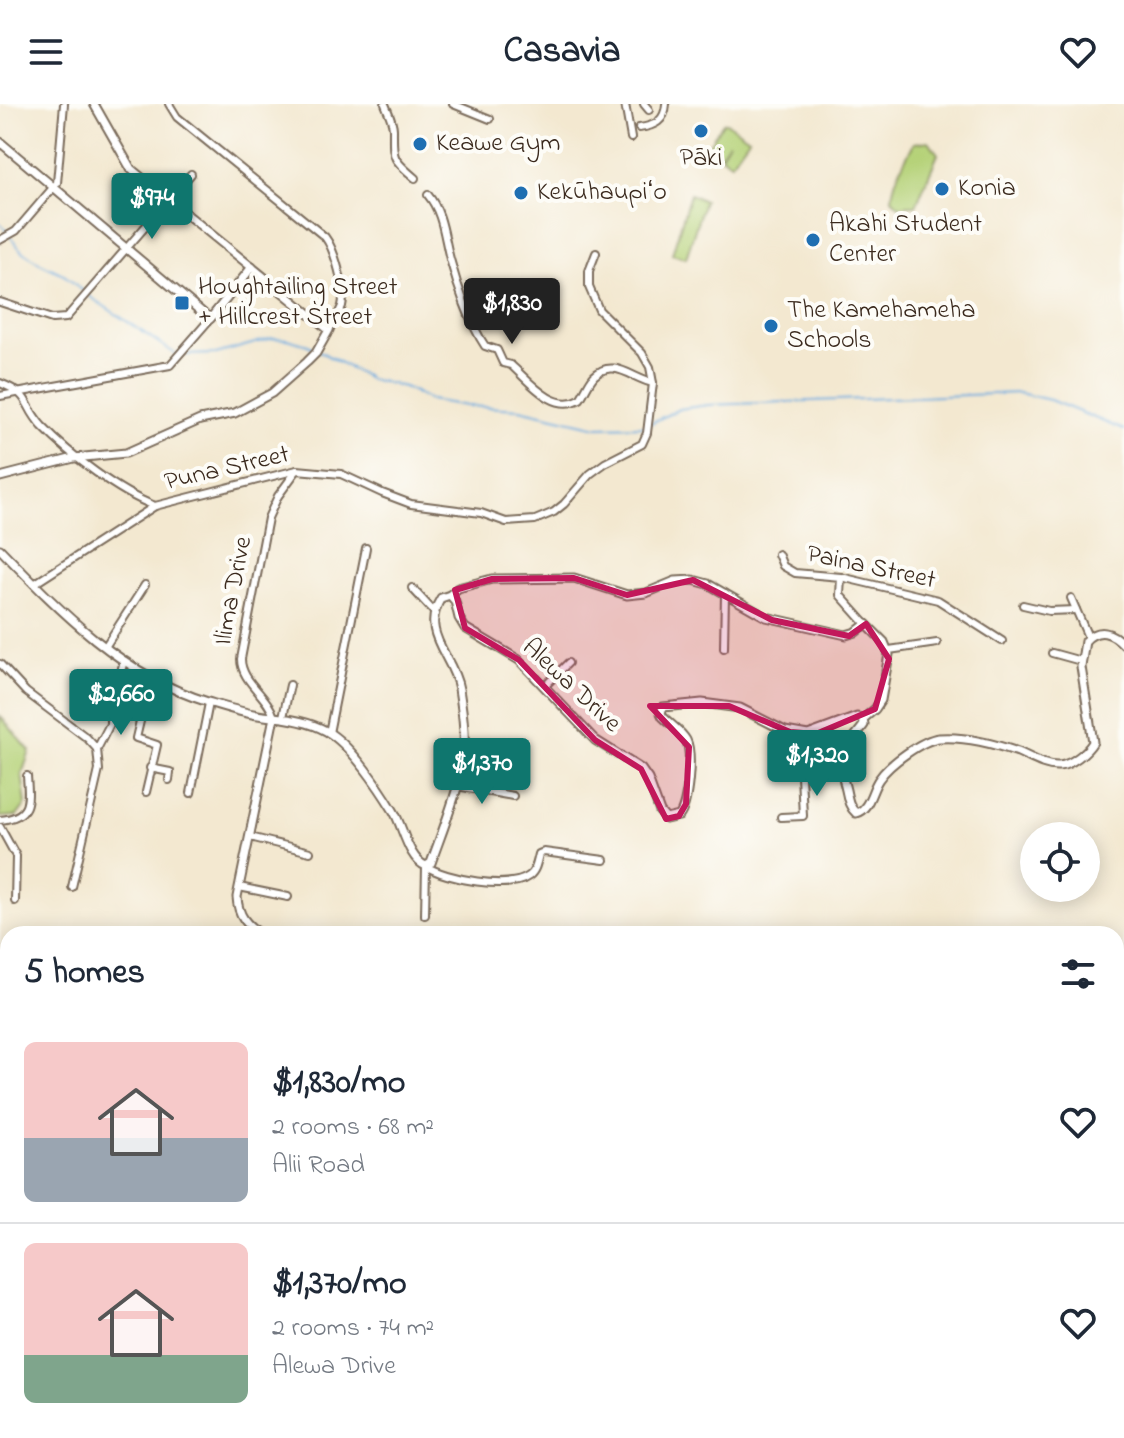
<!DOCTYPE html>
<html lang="en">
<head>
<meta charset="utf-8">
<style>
	:root { --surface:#fff; --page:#f2f2f3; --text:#1f2937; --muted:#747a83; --line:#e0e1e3; --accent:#0f766e }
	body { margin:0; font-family:"Indie Flower",sans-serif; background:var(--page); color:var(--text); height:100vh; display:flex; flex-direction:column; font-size:30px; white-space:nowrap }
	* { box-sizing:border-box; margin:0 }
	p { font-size:26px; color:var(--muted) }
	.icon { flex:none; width:44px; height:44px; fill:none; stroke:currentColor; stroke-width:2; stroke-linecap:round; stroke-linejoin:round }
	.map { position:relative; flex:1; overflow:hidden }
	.details { position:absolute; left:0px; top:822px; width:1124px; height:512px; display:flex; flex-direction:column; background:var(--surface); border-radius:24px 24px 0 0; box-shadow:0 4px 20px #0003 }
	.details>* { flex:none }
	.tools { position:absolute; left:1020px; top:718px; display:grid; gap:16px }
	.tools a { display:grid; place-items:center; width:80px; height:80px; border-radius:50%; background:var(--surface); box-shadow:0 4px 20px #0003; font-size:40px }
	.price { position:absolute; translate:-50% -68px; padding:0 18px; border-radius:8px; background:var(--accent); color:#fff; font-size:26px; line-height:52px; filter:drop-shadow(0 2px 4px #0008) }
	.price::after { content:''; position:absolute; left:50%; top:48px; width:24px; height:18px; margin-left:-12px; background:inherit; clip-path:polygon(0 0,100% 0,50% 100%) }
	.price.selected { background:#222; color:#fff }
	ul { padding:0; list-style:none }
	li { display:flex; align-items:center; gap:24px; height:200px; padding:0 24px }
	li+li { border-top:2px solid var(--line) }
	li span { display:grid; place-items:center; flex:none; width:224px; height:160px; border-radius:12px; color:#555 }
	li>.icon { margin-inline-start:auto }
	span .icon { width:96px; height:96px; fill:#fffc; stroke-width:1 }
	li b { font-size:34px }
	h2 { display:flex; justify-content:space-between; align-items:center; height:96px; padding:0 24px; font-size:34px }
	header { display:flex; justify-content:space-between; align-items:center; height:104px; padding:0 24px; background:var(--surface); font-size:36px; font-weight:700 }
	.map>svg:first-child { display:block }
	.green { fill:#b5d278; stroke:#787e4b; stroke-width:2 }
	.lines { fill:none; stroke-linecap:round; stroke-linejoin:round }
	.stream { stroke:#6cabdf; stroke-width:2 }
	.minor-casing { stroke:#7b6c5c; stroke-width:10 }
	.tertiary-casing { stroke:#7b6c5c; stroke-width:11 }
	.minor { stroke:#fff; stroke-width:6 }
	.tertiary { stroke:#fff; stroke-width:7 }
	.marked { fill:#c2185b; fill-opacity:0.2; stroke:#c2185b; stroke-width:6; stroke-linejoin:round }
	.poi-dot { fill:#1f6fb2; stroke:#fdfcf7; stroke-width:3 }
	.labels { text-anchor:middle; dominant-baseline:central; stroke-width:8; stroke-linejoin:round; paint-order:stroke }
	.poi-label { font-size:26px; fill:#3b2a1e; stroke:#fdfcf7; text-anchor:start }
	.street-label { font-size:26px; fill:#3b2a1e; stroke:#fdfcf7 }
</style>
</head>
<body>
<header><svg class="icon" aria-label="menu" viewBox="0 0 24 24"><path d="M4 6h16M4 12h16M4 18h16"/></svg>Casavia<svg class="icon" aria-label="heart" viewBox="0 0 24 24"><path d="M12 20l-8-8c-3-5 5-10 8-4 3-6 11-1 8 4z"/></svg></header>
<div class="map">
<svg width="1124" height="1334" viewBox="0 0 1124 1334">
	<rect width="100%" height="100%" fill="#fdfcf7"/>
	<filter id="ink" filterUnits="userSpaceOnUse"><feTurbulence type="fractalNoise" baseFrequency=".0125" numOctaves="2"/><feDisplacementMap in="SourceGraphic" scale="16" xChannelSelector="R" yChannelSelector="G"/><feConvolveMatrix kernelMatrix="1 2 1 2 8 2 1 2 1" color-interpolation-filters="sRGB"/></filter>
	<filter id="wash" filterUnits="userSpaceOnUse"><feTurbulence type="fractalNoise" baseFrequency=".006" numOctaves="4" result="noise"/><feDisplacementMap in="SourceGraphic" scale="32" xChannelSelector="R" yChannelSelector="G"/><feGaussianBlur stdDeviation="1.8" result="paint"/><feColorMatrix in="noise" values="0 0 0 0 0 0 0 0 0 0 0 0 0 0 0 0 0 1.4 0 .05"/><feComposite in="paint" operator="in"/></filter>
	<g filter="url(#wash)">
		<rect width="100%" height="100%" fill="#f3e8d0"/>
		<g class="green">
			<polygon points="726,18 749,34 731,59 721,52 729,38 720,51 707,43 723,19"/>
			<path d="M929 37 938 50 916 101 899 102 892 95C893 75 905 56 914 39Z"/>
			<polygon points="690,90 704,97 686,154 672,150"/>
			<polygon points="0,612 30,647 22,670 26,700 17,712 0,713"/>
		</g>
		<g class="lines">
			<g class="stream">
				<polyline points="0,119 20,145 38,158 63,170 84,188"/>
				<polyline points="89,192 177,251"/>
				<polyline points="183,251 216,250 273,234 287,235 308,241 370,275 404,283 430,296 467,302 520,305 597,323 646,322"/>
				<polyline points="651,319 679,305 708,301 1019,289 1050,296 1124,326"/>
				<polyline points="1116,1287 1124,1287"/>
				<polyline points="0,1308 8,1314"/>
				<polyline points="24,1326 31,1334"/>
				<polyline points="228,1326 272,1334"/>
				<path d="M533 1326C548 1334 566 1333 581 1326"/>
				<polyline points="958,1326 992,1329 1034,1326"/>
				<polyline points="155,1334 173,1326"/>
				<polyline points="430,1334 432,1326"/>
			</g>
		</g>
	</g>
	<g filter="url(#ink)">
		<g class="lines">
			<defs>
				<g id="minor">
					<path d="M169 0 177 13 325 133C335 146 346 186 342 202 339 210 333 218 329 226"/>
					<path d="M385 0C388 8 393 17 393 25 393 54 391 54 415 74"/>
					<polyline points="453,0 490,15"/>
					<polyline points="625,0 631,34"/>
					<polyline points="644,0 649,6"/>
					<path d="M639 24C655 22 665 17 666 0"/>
					<path d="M428 91C443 109 444 133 450 155 457 181 470 220 485 242L497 246 503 259 511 261C529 277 554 310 580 295 585 288 588 279 594 272 613 253 633 275 653 279"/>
					<polyline points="0,136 16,127 57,79 64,0"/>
					<polyline points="0,198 52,215 66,214 191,70"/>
					<path d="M0 279C33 292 22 300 42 322 70 351 118 388 155 402"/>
					<polyline points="0,292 170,261 210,215"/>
					<polyline points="778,450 783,462 795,469 841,473 938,496 1002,537"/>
					<polyline points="841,473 840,491 866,520"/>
					<polyline points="34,480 155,402 297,366 341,370 382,389 411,400 481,409 506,418 535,416 554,408 564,400 590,370 605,359 642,340 647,329 653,279 650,263 642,249 599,206 589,183 589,167 596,149"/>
					<polyline points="412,484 435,509"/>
					<polyline points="1071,494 1088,533"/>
					<polyline points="1023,501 1049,507 1076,506"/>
					<polyline points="105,543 145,481"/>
					<polyline points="724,544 725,489"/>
					<polyline points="889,546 937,539"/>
					<polyline points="1052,549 1081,557"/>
					<polyline points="0,560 26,588 87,634 97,645 99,666 72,783"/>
					<polyline points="545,582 568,559"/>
					<path d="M274 613C268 591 241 578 241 555L268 414 278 392 297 366"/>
					<polyline points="283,613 290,581"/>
					<polyline points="329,629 366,444"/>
					<polyline points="97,645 110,620 110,605 124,557"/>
					<polyline points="150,664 170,668 169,676"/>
					<polyline points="457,682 513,692"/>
					<polyline points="146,688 157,641 136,634 150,575"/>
					<polyline points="191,689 209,599"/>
					<polyline points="781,713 803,712 799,630"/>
					<path d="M0 716C31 713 29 698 27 672"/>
					<polyline points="0,723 16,752 15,797"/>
					<polyline points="250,733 310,748"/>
					<path d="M426 762C445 775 509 787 529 772 536 767 537 758 539 750L544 748 604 756"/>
					<polyline points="239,783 288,793"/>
					<polyline points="425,811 426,762"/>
					<polyline points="0,925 8,927"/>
					<polyline points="1116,1009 1124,1011"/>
					<polyline points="1116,1079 1124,1081"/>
					<polyline points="0,1146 4,1079 8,1074"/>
					<polyline points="1116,1149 1124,1151"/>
					<polyline points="1116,1224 1124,1226"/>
					<polyline points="82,1326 113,1334"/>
					<polyline points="728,1326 735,1334"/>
					<polyline points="363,1332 364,1326"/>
					<polyline points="1117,1334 1119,1328"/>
				</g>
				<g id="tertiary">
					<polyline points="0,38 210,215 252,163"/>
					<polyline points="0,373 74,354 126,349 200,316 235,309 272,289 307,258 316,249 329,226 131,65 94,0"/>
					<path d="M0 445C61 508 123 572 208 598 228 604 253 612 274 613 293 615 315 619 331 630 353 645 379 683 393 706 403 722 408 755 426 762L431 759C442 728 455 696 462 665 467 640 463 610 459 585 453 551 419 530 441 494L450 491 458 484 492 475 574 474 627 491 646 489 675 477 693 476 708 480 766 513 846 531 856 528 866 520 884 538 889 550 881 596 875 605 863 615"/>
					<path d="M450 491 455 497 459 514 465 524 519 556 595 636 641 665 648 675 660 708 666 715 679 712C688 702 693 649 686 636 681 627 670 620 663 613L661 609 663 603 702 599 740 604 785 627 808 631 857 613 863 615"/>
					<path d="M863 615 864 621C843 649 836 649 846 686 848 695 849 703 856 709 870 705 871 686 879 675 889 660 922 636 939 634 964 632 995 640 1018 648 1030 653 1045 663 1059 662 1071 661 1087 648 1093 638L1081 563 1085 537C1098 523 1112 528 1124 541"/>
					<path d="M261 830C246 821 238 811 237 793L274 613"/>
					<polyline points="0,1161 8,1161"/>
					<polyline points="517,1334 519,1326"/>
				</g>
			</defs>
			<use href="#minor" class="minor-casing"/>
			<use href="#tertiary" class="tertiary-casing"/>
			<use href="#minor" class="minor"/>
			<use href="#tertiary" class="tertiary"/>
		</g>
	</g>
	<path class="marked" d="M574 474 627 491 693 476 772 516 849 532 866 520 889 555 875 605 816 630 790 628 729 602H650L689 643 686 700 679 712 666 715 641 665 595 636 519 556 465 524 455 486 492 475Z"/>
	<g class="poi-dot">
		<circle cx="701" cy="27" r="8"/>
		<circle cx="420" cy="40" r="8"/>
		<circle cx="942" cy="85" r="8"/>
		<circle cx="521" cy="89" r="8"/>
		<circle cx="813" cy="136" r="8"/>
		<rect x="174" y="191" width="16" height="16" rx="4"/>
		<circle cx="771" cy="222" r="8"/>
	</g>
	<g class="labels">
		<g class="poi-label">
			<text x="436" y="40">Keawe Gym</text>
			<text x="701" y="55" text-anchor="middle">Pāki</text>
			<text x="958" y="85">Konia</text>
			<text x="537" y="89">Kekūhaupiʻo</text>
			<text x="829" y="121">Akahi Student<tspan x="829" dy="30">Center</tspan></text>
			<text x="198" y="184">Houghtailing Street<tspan x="198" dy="30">+ Hillcrest Street</tspan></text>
			<text x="787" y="207">The Kamehameha<tspan x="787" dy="30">Schools</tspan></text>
		</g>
		<g class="street-label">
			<text transform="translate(227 365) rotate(-13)">Puna Street</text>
			<text transform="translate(871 464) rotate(12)">Paina Street</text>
			<text transform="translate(234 487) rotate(-79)">Ilima Drive</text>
			<text transform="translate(571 582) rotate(43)">Alewa Drive</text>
		</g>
	</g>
</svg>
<div class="tools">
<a><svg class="icon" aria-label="locate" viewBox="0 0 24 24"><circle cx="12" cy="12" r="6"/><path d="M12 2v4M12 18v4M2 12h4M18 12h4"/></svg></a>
</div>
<b class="price" style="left:152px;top:137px">$974</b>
<b class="price selected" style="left:512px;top:242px">$1,830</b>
<b class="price" style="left:121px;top:633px">$2,660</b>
<b class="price" style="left:817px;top:694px">$1,320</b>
<b class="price" style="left:482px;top:702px">$1,370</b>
<section class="details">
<h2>5 homes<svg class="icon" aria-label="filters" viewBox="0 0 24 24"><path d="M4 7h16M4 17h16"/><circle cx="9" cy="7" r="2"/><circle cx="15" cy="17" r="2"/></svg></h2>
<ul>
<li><span style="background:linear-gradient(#f6c9c9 60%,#9aa5b1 0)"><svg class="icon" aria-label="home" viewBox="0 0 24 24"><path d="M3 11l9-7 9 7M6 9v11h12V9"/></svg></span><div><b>$1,830/mo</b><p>2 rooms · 68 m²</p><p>Alii Road</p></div><svg class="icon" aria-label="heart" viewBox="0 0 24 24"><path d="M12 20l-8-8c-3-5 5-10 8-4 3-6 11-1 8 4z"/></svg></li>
<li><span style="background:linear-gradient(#f6c9c9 70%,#7fa58c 0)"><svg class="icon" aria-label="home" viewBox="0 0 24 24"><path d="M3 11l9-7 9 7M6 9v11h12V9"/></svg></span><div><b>$1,370/mo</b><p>2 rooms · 74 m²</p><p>Alewa Drive</p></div><svg class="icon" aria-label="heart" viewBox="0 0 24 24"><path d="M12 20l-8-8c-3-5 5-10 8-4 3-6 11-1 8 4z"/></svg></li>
</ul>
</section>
</div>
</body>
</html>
